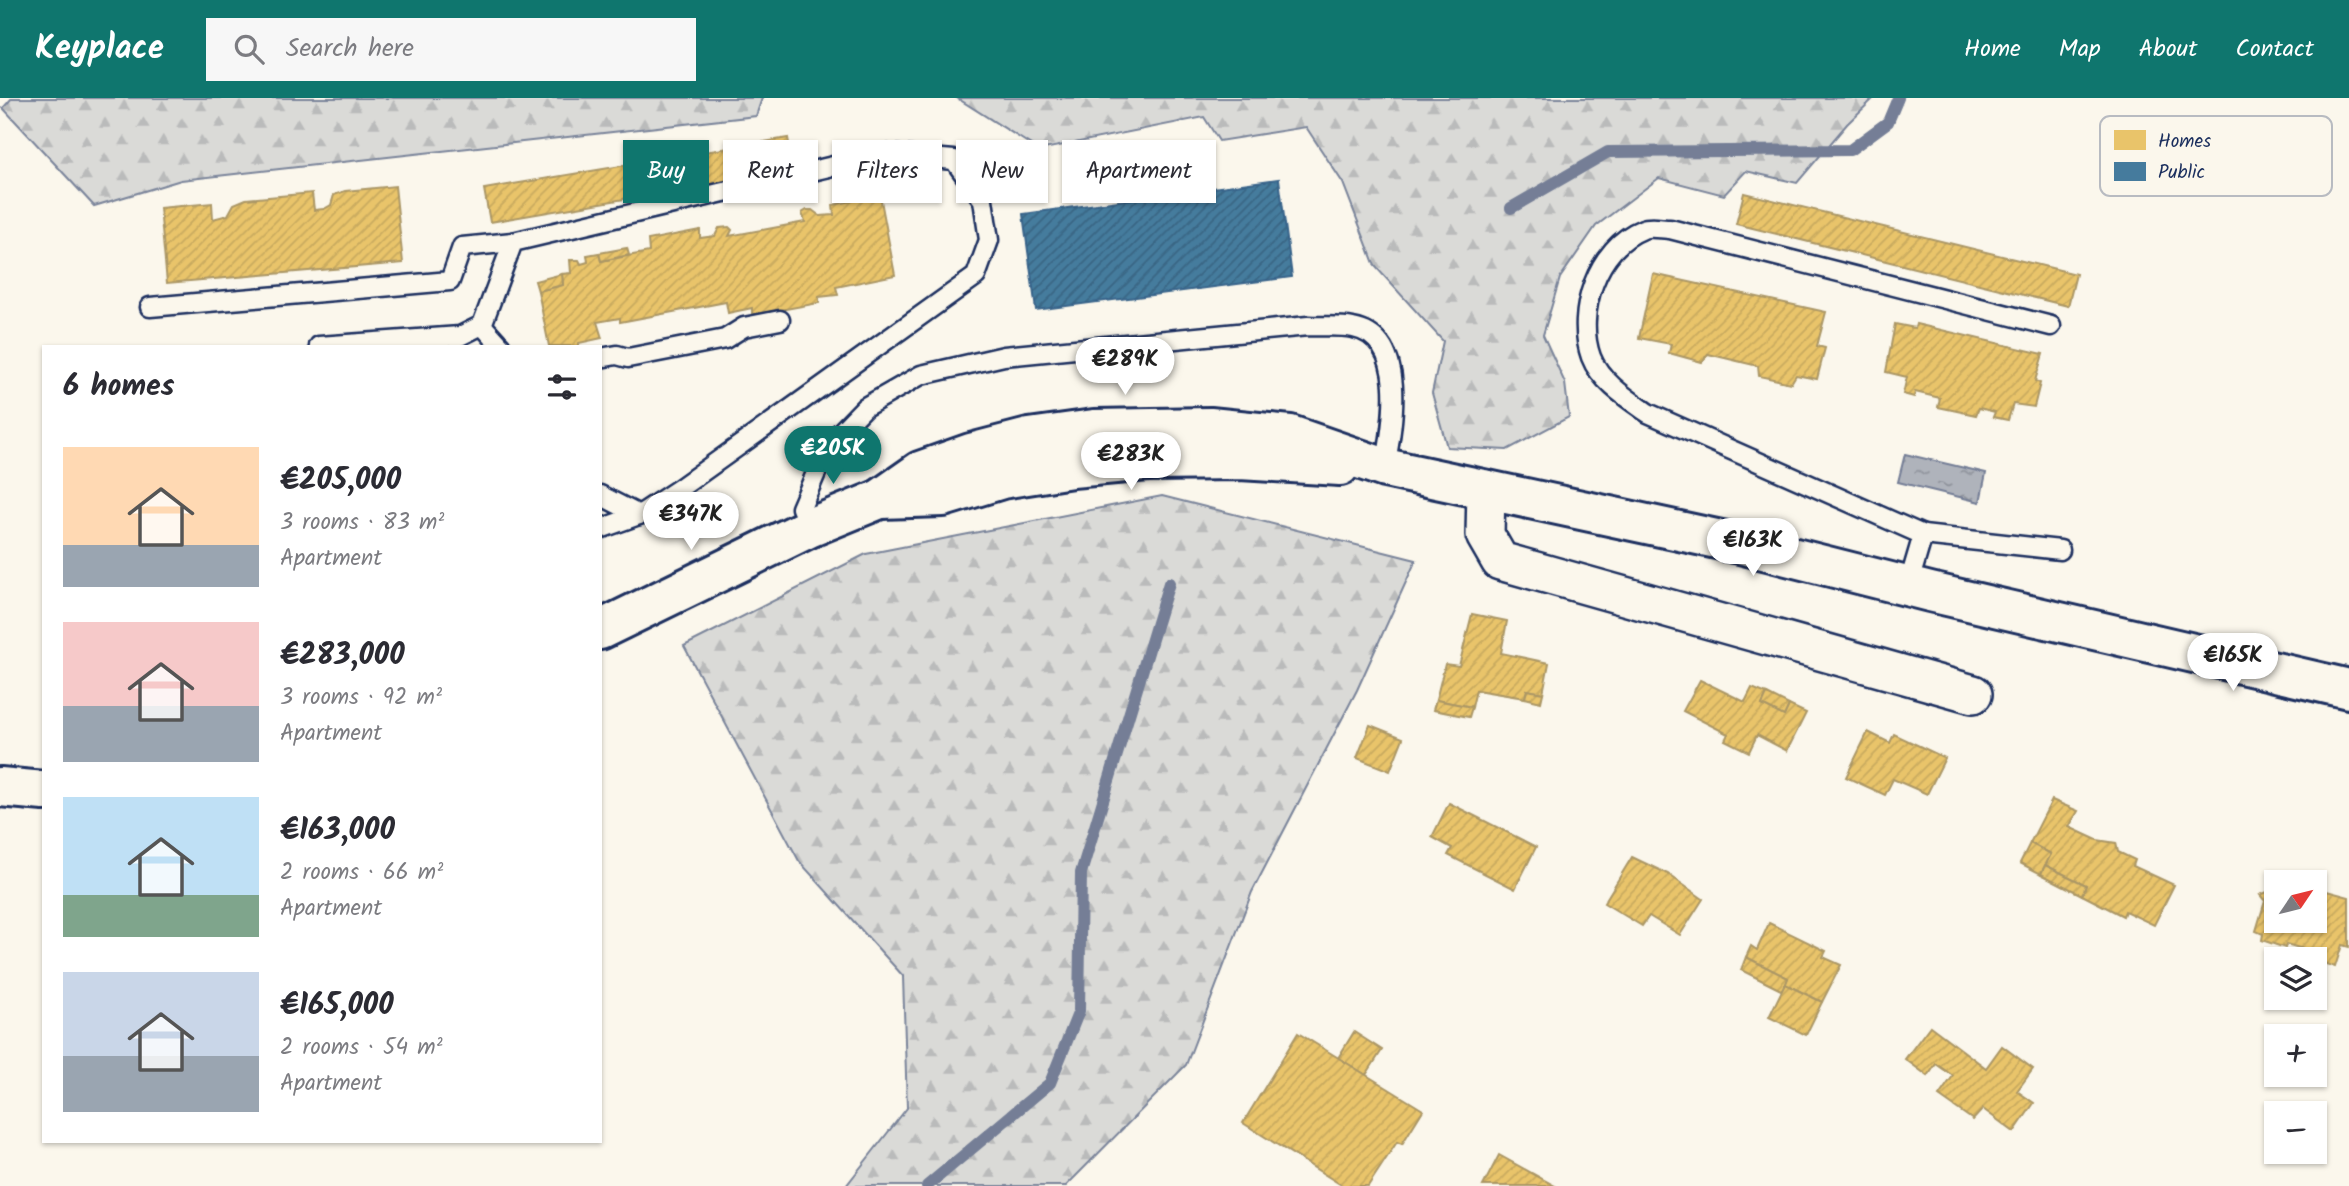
<!DOCTYPE html>
<html lang="en">
<head>
<meta charset="utf-8">
<style>
	:root { --surface:#fff; --page:#f7f7f7; --text:#2b2b33; --muted:#7c7c81; --accent:#0f766e }
	body { margin:0; font-family:Kalam,sans-serif; background:var(--page); color:var(--text); height:100vh; display:flex; flex-direction:column; font-size:26px; white-space:nowrap }
	* { box-sizing:border-box; margin:0 }
	p { font-size:23px; color:var(--muted) }
	.icon { flex:none; width:38px; height:38px; fill:none; stroke:currentColor; stroke-width:2; stroke-linecap:round; stroke-linejoin:round }
	.map { position:relative; flex:1; overflow:hidden }
	.drawer { position:absolute; left:42px; top:247px; width:560px; height:798px; display:flex; flex-direction:column; background:var(--surface); border-radius:0px; box-shadow:0 2px 5px #0004 }
	.drawer>* { flex:none }
	.guide { position:absolute; left:623px; top:42px; width:665px; height:63px; display:flex; gap:14px }
	.needle { width:46px; rotate:55deg }
	.buttons { position:absolute; left:2264px; top:772px; display:grid; gap:14px }
	.buttons a { display:grid; place-items:center; width:63px; height:63px; border-radius:0px; background:var(--surface); box-shadow:0 2px 5px #0004; font-size:35px }
	.price { position:absolute; translate:-50% -60px; padding:0 16px; border-radius:24px; background:#fff; color:#222; font-size:23px; line-height:46px; filter:drop-shadow(0 2px 4px #0008) }
	.price::after { content:''; position:absolute; left:50%; top:42px; width:21px; height:16px; margin-left:-10px; background:inherit; clip-path:polygon(0 0,100% 0,50% 100%) }
	.price.current { background:var(--accent); color:#fff }
	ul { padding:0; list-style:none }
	li { display:flex; align-items:center; gap:21px; height:175px; padding:0 21px }
	li span { display:grid; place-items:center; flex:none; width:196px; height:140px; border-radius:0px; color:#555 }
	li>.icon { margin-inline-start:auto }
	span .icon { width:84px; height:84px; fill:#fffc; stroke-width:1 }
	li b { font-size:30px }
	h2 { display:flex; justify-content:space-between; align-items:center; height:84px; padding:0 21px; font-size:30px }
	.chip { padding:0 24px; border-radius:0px; background:var(--surface); box-shadow:0 2px 5px #0004; font-size:24px; line-height:63px }
	.chip.current { background:var(--accent); color:#fff }
	header { display:flex; align-items:center; gap:42px; box-sizing:border-box; height:98px; padding:0 35px; background:var(--accent); color:#fff }
	header strong { font-size:33px }
	nav { display:flex; gap:38px; margin-inline-start:auto; font-size:24px }
	.search { width:490px; height:63px; background:var(--page); display:flex; align-items:center; gap:18px; box-sizing:border-box; padding:0 24px; border-radius:0px; color:var(--muted); font-size:26px }
	.map>svg:first-child { display:block }
	.forest { fill:url(#forest-firs); stroke:#7a849a; stroke-width:2 }
	.water { fill:url(#water-ripples); stroke:#747e96; stroke-width:2 }
	.homes { fill:url(#homes-hatch); stroke:#ab9766; stroke-width:2 }
	.public { fill:url(#public-hatch); stroke:#38648a; stroke-width:2 }
	.lines { fill:none; stroke-linecap:round; stroke-linejoin:round }
	.stream { stroke:#747e96; stroke-width:12 }
	.service-casing { stroke:#1b2f5e; stroke-width:23 }
	.minor-casing { stroke:#1b2f5e; stroke-width:42 }
	.secondary-casing { stroke:#1b2f5e; stroke-width:44 }
	.service { stroke:#fbf7ec; stroke-width:18 }
	.minor { stroke:#fbf7ec; stroke-width:37 }
	.secondary { stroke:#fbf7ec; stroke-width:38 }
	.key { fill:#fbf7ec; stroke:#b8bbc1; stroke-width:2 }
	.key-label { font-size:19px; fill:#1b2f5e }
</style>
</head>
<body>
<header>
<strong>Keyplace</strong>
<div class="search"><svg class="icon" aria-label="search" viewBox="0 0 24 24"><circle cx="10" cy="10" r="6"/><path d="M15 15l6 6"/></svg>Search here</div>
<nav><a>Home</a><a>Map</a><a>About</a><a>Contact</a></nav>
</header>
<div class="map">
<svg width="2349" height="1088" viewBox="0 0 2349 1088">
	<defs>
		<pattern id="forest-firs" width="22" height="20" patternUnits="userSpaceOnUse" patternTransform="scale(1.75)"><rect width="22" height="20" fill="#dadad7"/><path d="M5 1l3.5 6h-7zM16 11l3.5 6h-7z" fill="#babbbb"/></pattern>
		<pattern id="water-ripples" width="26" height="14" patternUnits="userSpaceOnUse" patternTransform="scale(1.75)"><rect width="26" height="14" fill="#afb3bb"/><path d="M2 4q2-2 4 0t4 0M15 11q2-2 4 0t4 0" fill="none" stroke="#8e929b"/></pattern>
		<pattern id="homes-hatch" width="6" height="6" patternUnits="userSpaceOnUse" patternTransform="scale(1.75)"><rect width="6" height="6" fill="#e9c46a"/><path d="M-1 1l2-2M0 6l6-6M5 7l2-2" fill="none" stroke="#c7a95e"/></pattern>
		<pattern id="public-hatch" width="6" height="6" patternUnits="userSpaceOnUse" patternTransform="scale(1.75)"><rect width="6" height="6" fill="#457b9d"/><path d="M-1 1l2-2M0 6l6-6M5 7l2-2" fill="none" stroke="#396583"/></pattern>
	</defs>
	<rect width="100%" height="100%" fill="#fbf7ec"/>
	<filter id="ink" filterUnits="userSpaceOnUse"><feTurbulence type="fractalNoise" baseFrequency=".0143" numOctaves="2"/><feDisplacementMap in="SourceGraphic" scale="14" xChannelSelector="R" yChannelSelector="G"/><feConvolveMatrix kernelMatrix="1 2 1 2 8 2 1 2 1" color-interpolation-filters="sRGB"/></filter>
	<g filter="url(#ink)">
		<g class="forest">
			<polygon points="12,0 762,0 756,18 181,82 94,108 3,10"/>
			<polygon points="957,0 1874,0 1847,26 1797,85 1746,73 1724,97 1659,80 1596,128 1560,180 1543,237 1565,285 1569,319 1507,352 1447,349 1432,295 1443,243 1375,168 1343,85 1306,29 1219,43 1204,19 1039,52"/>
			<polygon points="1162,398 1416,462 1357,592 1252,794 1186,967 1066,1088 846,1088 907,1010 903,878 799,763 684,548 866,456"/>
		</g>
		<polygon class="water" points="1905,356 1986,375 1980,404 1898,384"/>
		<g class="homes">
			<polygon points="788,40 794,72 490,124 484,91"/>
			<polygon points="395,88 403,165 167,185 160,110 212,105 213,121 228,117 234,106 246,101 312,95 314,112 324,111 331,107 334,97 345,93"/>
			<polygon points="1744,95 2076,176 2068,208 1736,126"/>
			<polygon points="880,97 895,177 836,189 838,197 819,199 819,205 752,217 752,210 728,215 726,204 620,224 620,220 597,224 602,240 579,245 579,248 549,248 538,193 563,187 562,176 571,175 570,162 579,162 581,166 588,164 587,157 599,155 601,163 649,154 648,142 700,132 700,140 715,138 719,130 729,129 732,132 729,138 805,124 802,115 807,112 812,112 820,118 834,117 833,107"/>
			<polygon points="627,150 629,157 601,163 599,155"/>
			<polygon points="562,176 563,187 538,193 535,183"/>
			<polygon points="1653,176 1826,214 1817,248 1825,250 1817,281 1796,277 1791,285 1759,278 1758,268 1708,256 1702,264 1669,255 1671,246 1639,240"/>
			<polygon points="1895,226 1915,230 1916,226 2043,256 2035,283 2040,285 2034,309 2013,306 2008,322 1993,319 1995,314 1979,310 1976,317 1938,309 1940,300 1915,294 1914,299 1903,296 1907,279 1886,274"/>
			<polygon points="1472,516 1507,523 1501,555 1549,565 1543,595 1527,592 1525,600 1476,592 1472,609 1436,602 1445,566 1459,568"/>
			<polygon points="1700,582 1745,604 1752,590 1767,596 1762,607 1784,618 1789,607 1806,615 1787,653 1757,637 1749,654 1725,642 1728,636 1683,613"/>
			<polygon points="1527,592 1543,595 1541,604 1525,600"/>
			<polygon points="1767,596 1789,607 1784,618 1762,607"/>
			<polygon points="1436,602 1472,609 1469,619 1433,612"/>
			<polygon points="1370,627 1403,640 1390,673 1357,660"/>
			<polygon points="1868,634 1890,645 1894,636 1945,660 1927,696 1893,681 1885,697 1846,679"/>
			<polygon points="2052,702 2078,713 2069,729 2097,742 2116,745 2118,754 2135,762 2133,768 2174,787 2154,827 2125,813 2123,818 2082,797 2086,787 2045,767 2051,756 2030,745"/>
			<polygon points="1449,705 1536,749 1515,791 1448,757 1452,750 1432,739"/>
			<polygon points="2030,745 2051,756 2041,776 2020,765"/>
			<polygon points="1632,759 1668,776 1703,801 1680,837 1649,818 1642,828 1604,805"/>
			<polygon points="2045,767 2086,787 2082,797 2041,776"/>
			<polygon points="2277,790 2277,822 2315,822 2323,792 2349,799 2349,849 2342,847 2335,869 2310,861 2313,854 2286,846 2285,850 2262,842 2263,836 2256,833 2265,803 2260,797"/>
			<polygon points="1769,825 1826,853 1823,859 1841,867 1822,904 1785,886 1788,880 1746,859 1751,848 1757,852"/>
			<polygon points="1746,859 1788,880 1783,893 1741,872"/>
			<polygon points="1785,886 1822,904 1806,937 1769,919"/>
			<polygon points="1930,928 1986,970 2002,948 2033,971 2017,993 2034,1005 2014,1034 1983,1011 1973,1022 1939,998 1953,978 1936,966 1928,978 1905,961"/>
			<polygon points="1354,934 1382,952 1366,977 1338,960"/>
			<polygon points="1298,935 1423,1012 1402,1046 1397,1044 1368,1088 1343,1088 1243,1025"/>
			<polygon points="1499,1057 1555,1088 1483,1088"/>
		</g>
		<polygon class="public" points="1279,81 1292,179 1036,212 1023,116"/>
		<g class="lines">
			<g class="stream">
				<polyline points="1511,110 1608,54 1850,52 1888,24 1898,0"/>
				<polyline points="927,1088 1050,985 1079,913 1081,775 1169,485"/>
			</g>
			<defs>
				<g id="service">
					<polyline points="150,209 450,183 462,149 513,144"/>
					<polyline points="482,227 501,248"/>
					<polyline points="319,248 460,238 482,227 513,144 884,56 954,62 983,102 989,142 976,178 680,390 639,417 600,431"/>
					<polyline points="600,260 617,257 628,260 725,241 744,229 780,222"/>
					<polyline points="600,397 639,417"/>
					<path d="M809 430 801 410 828 347 865 309 921 277 1004 258 1308 228C1323 229 1339 227 1353 230 1410 240 1392 331 1385 370"/>
					<polyline points="1923,437 2060,452"/>
					<path d="M1908 488 1923 437 1648 315C1628 301 1600 283 1591 259 1575 215 1597 149 1643 131 1650 128 1662 131 1670 131L2051 228"/>
				</g>
				<polyline id="minor" points="1486,391 1485,437 1500,463 1973,596"/>
				<g id="secondary">
					<polyline points="880,401 943,399 1002,381 1072,370 1148,363 1240,362 1340,368"/>
					<polyline points="600,532 809,430 880,401 920,373 971,355 1029,340 1094,331 1210,329 1290,337 1385,370 1740,446 1930,494 2349,591"/>
					<polyline points="0,689 44,693"/>
				</g>
			</defs>
			<use href="#service" class="service-casing"/>
			<use href="#minor" class="minor-casing"/>
			<use href="#secondary" class="secondary-casing"/>
			<use href="#service" class="service"/>
			<use href="#minor" class="minor"/>
			<use href="#secondary" class="secondary"/>
		</g>
	</g>
	<rect x="2100" y="18" width="232" height="80" rx="10" class="key"/>
	<rect x="2114" y="32" width="32" height="20" fill="#e9c46a"/>
	<rect x="2114" y="64" width="32" height="19" fill="#457b9d"/>
	<g class="key-label">
		<text x="2158" y="49">Homes</text>
		<text x="2158" y="80">Public</text>
	</g>
</svg>
<div class="buttons">
<a><svg class="needle" viewBox="-14 -14 28 28"><path d="M0-13l5 13h-10z" fill="#e53935"/><path d="M0 13l5-13h-10z" fill="#7c7c81"/></svg></a>
<a><svg class="icon" aria-label="layers" viewBox="0 0 24 24"><path d="M12 4l9 5-9 5-9-5zM3 14l9 5 9-5"/></svg></a>
<a>+</a>
<a>−</a>
</div>
<b class="price" style="left:1125px;top:299px">€289K</b>
<b class="price current" style="left:833px;top:388px">€205K</b>
<b class="price" style="left:1131px;top:394px">€283K</b>
<b class="price" style="left:691px;top:454px">€347K</b>
<b class="price" style="left:1753px;top:480px">€163K</b>
<b class="price" style="left:2233px;top:595px">€165K</b>
<div class="guide">
<a class="chip current">Buy</a>
<a class="chip">Rent</a>
<a class="chip">Filters</a>
<a class="chip">New</a>
<a class="chip">Apartment</a>
</div>
<section class="drawer">
<h2>6 homes<svg class="icon" aria-label="filters" viewBox="0 0 24 24"><path d="M4 7h16M4 17h16"/><circle cx="9" cy="7" r="2"/><circle cx="15" cy="17" r="2"/></svg></h2>
<ul>
<li><span style="background:linear-gradient(#ffd9b3 70%,#9aa5b1 0)"><svg class="icon" aria-label="home" viewBox="0 0 24 24"><path d="M3 11l9-7 9 7M6 9v11h12V9"/></svg></span><div><b>€205,000</b><p>3 rooms · 83 m²</p><p>Apartment</p></div></li>
<li><span style="background:linear-gradient(#f6c9c9 60%,#9aa5b1 0)"><svg class="icon" aria-label="home" viewBox="0 0 24 24"><path d="M3 11l9-7 9 7M6 9v11h12V9"/></svg></span><div><b>€283,000</b><p>3 rooms · 92 m²</p><p>Apartment</p></div></li>
<li><span style="background:linear-gradient(#bfe0f5 70%,#7fa58c 0)"><svg class="icon" aria-label="home" viewBox="0 0 24 24"><path d="M3 11l9-7 9 7M6 9v11h12V9"/></svg></span><div><b>€163,000</b><p>2 rooms · 66 m²</p><p>Apartment</p></div></li>
<li><span style="background:linear-gradient(#c9d6e8 60%,#9aa5b1 0)"><svg class="icon" aria-label="home" viewBox="0 0 24 24"><path d="M3 11l9-7 9 7M6 9v11h12V9"/></svg></span><div><b>€165,000</b><p>2 rooms · 54 m²</p><p>Apartment</p></div></li>
</ul>
</section>
</div>
</body>
</html>
